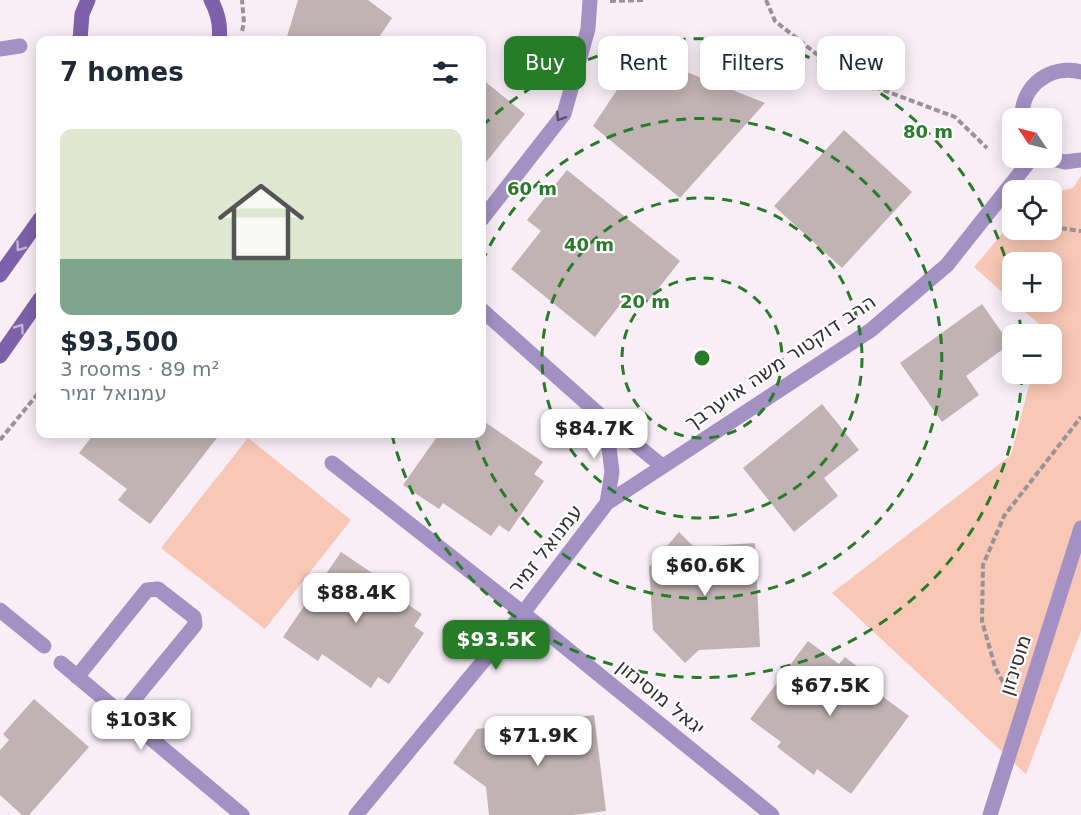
<!DOCTYPE html>
<html lang="en">
<head>
<meta charset="utf-8">
<style>
	:root { --surface:#fff; --page:#f6f6f7; --text:#1f2937; --muted:#747a83; --line:#e0e1e3; --accent:#277c28 }
	body { margin:0; font-family:"DejaVu Sans",Heebo,sans-serif; background:var(--page); color:var(--text); height:100vh; display:flex; flex-direction:column; font-size:22px; white-space:nowrap }
	* { box-sizing:border-box; margin:0 }
	p { font-size:20px; color:var(--muted) }
	.icon { flex:none; width:33px; height:33px; fill:none; stroke:currentColor; stroke-width:2; stroke-linecap:round; stroke-linejoin:round }
	.map { position:relative; flex:1; overflow:hidden }
	.details { position:absolute; left:36px; top:36px; width:450px; height:402px; display:flex; flex-direction:column; background:var(--surface); border-radius:12px; box-shadow:0 3px 15px #0003 }
	.details>* { flex:none }
	.guide { position:absolute; left:504px; top:36px; width:486px; height:54px; display:flex; gap:12px }
	.needle { width:39px; rotate:305deg }
	.tools { position:absolute; left:1002px; top:108px; display:grid; gap:12px }
	.tools a { display:grid; place-items:center; width:60px; height:60px; border-radius:12px; background:var(--surface); box-shadow:0 3px 15px #0003; font-size:30px }
	.price { position:absolute; translate:-50% -51px; padding:0 14px; border-radius:12px; background:#fff; color:#222; font-size:20px; line-height:39px; filter:drop-shadow(0 2px 3px #0008) }
	.price::after { content:''; position:absolute; left:50%; top:36px; width:18px; height:14px; margin-left:-9px; background:inherit; clip-path:polygon(0 0,100% 0,50% 100%) }
	.price.current { background:var(--accent); color:#fff }
	ul { padding:0; list-style:none }
	li { display:grid; align-content:center; gap:12px; height:318px; padding:0 24px }
	li+li { border-top:2px solid var(--line) }
	li span { display:grid; place-items:center; height:186px; border-radius:12px; color:#555 }
	li>.icon { margin-inline-start:auto }
	span .icon { width:108px; height:108px; fill:#fffc; stroke-width:1 }
	li b { font-size:26px }
	h2 { display:flex; justify-content:space-between; align-items:center; height:72px; padding:0 24px; font-size:26px }
	.tag { padding:0 21px; border-radius:12px; background:var(--surface); box-shadow:0 3px 15px #0003; font-size:21px; line-height:54px }
	.tag.current { background:var(--accent); color:#fff }
	.map>svg:first-child { display:block }
	.green { fill:#f8c7b5 }
	.building { fill:#c1b2b4 }
	.lines { fill:none; stroke-linecap:round; stroke-linejoin:round }
	.path { stroke:#9a9298; stroke-width:4; stroke-dasharray:6 3; stroke-linecap:butt }
	.service { stroke:#a391c3; stroke-width:15 }
	.pedestrian { stroke:#a391c3; stroke-width:15 }
	.minor { stroke:#a391c3; stroke-width:15 }
	.secondary { stroke:#7e61aa; stroke-width:15 }
	.oneway { stroke:#5b5165 }
	.oneway2 { stroke:#c4b7d8 }
	.ring { fill:none; stroke:#277c28; stroke-width:3; stroke-dasharray:10 8 }
	.labels { text-anchor:middle; dominant-baseline:central; stroke-width:4.5; stroke-linejoin:round; paint-order:stroke }
	.street-label { font-size:20px; fill:#342f33; stroke:#fefefe }
	.centre { fill:#277c28; stroke:#fefefe; stroke-width:3 }
	.ring-label { font-size:18px; text-anchor:middle; font-weight:bold; fill:#277c28; stroke:#fefefe; stroke-width:4.5; stroke-linejoin:round; paint-order:stroke }
</style>
</head>
<body>
<div class="map">
<svg width="1081" height="815" viewBox="0 0 1081 815">
	<rect width="100%" height="100%" fill="#f9edf6"/>
	<g class="green">
		<polygon points="1081,176 1081,631 1026,774 832,593 1011,455 1032,374 1052,374 1052,334 1042,334 1043,327 1013,302 1052,302 1052,262 1012,262 1012,301 974,267 1012,222 1012,230 1052,230 1052,193 1073,188"/>
		<polygon points="248,438 351,520 265,629 161,548"/>
	</g>
	<g class="building">
		<polygon points="298,0 368,0 392,18 377,40 286,40"/>
		<polygon points="641,54 765,103 680,198 593,126"/>
		<polygon points="482,79 525,114 482,167"/>
		<polygon points="844,130 912,192 842,268 774,206"/>
		<polygon points="567,170 680,261 642,309 626,297 595,337 511,269 541,231 527,220"/>
		<polygon points="982,304 1010,344 966,376 979,395 942,422 900,363"/>
		<polygon points="822,404 859,450 824,478 838,496 794,532 743,468"/>
		<polygon points="482,420 543,462 534,474 544,481 509,532 499,525 491,536 443,503 439,509 403,485 439,434 482,434"/>
		<polygon points="94,434 220,434 150,524 118,500 127,489 79,453"/>
		<polygon points="679,532 694,547 755,543 760,647 699,650 685,663 653,630 649,567"/>
		<polygon points="341,552 378,577 374,582 422,614 414,626 424,633 389,684 378,677 371,688 322,654 318,661 283,637"/>
		<polygon points="808,641 839,664 845,657 880,684 875,691 909,716 851,794 817,769 814,775 777,747 781,742 750,719"/>
		<polygon points="34,699 89,747 29,815 22,815 0,795 0,750 9,740 3,734"/>
		<polygon points="594,715 606,811 574,815 489,815 486,787 453,763 477,729"/>
	</g>
	<g class="lines">
		<g class="path">
			<polyline points="766,0 775,21 843,75 955,117 987,148"/>
			<polyline points="610,1 643,0"/>
			<polyline points="242,31 244,23 242,0"/>
			<polyline points="1052,227 1081,231"/>
			<polyline points="0,440 40,391"/>
			<polyline points="1007,690 995,667 982,621 983,565 1004,516 1081,417"/>
		</g>
		<g class="service">
			<polyline points="332,463 523,613"/>
			<polyline points="77,677 147,590 158,589 194,617 195,625 122,714"/>
		</g>
		<g class="pedestrian">
			<polyline points="0,49 20,46"/>
			<polyline points="0,610 44,646"/>
		</g>
		<g class="minor">
			<path d="M1022 118C1021 86 1050 64 1081 72"/>
			<polyline points="1047,158 1065,162 1081,160"/>
			<polyline points="482,219 564,114 588,29 590,0"/>
			<polyline points="482,310 601,416 662,466"/>
			<polyline points="601,416 608,440 612,472 607,503"/>
			<polyline points="523,613 772,815"/>
			<polyline points="61,663 242,815"/>
			<polyline points="356,815 523,613 607,503 871,330 947,265 1032,158"/>
			<polyline points="990,815 1081,528"/>
		</g>
		<g class="secondary">
			<path d="M211 0C218 13 221 26 219 40"/>
			<polyline points="80,40 82,14 88,0"/>
			<polyline points="0,275 40,219"/>
			<polyline points="0,356 40,299"/>
		</g>
	</g>
	<defs><path id="oneway-chevron" d="M-2-3.5L2.5 0L-2 3.5" fill="none" stroke-width="1.6" stroke-linecap="round" stroke-linejoin="round" transform="scale(1.5)"/></defs>
	<use class="oneway" href="#oneway-chevron" transform="translate(560 117) rotate(122)"/>
	<g class="oneway2">
		<use href="#oneway-chevron" transform="translate(20 247) rotate(126)"/>
		<use href="#oneway-chevron" transform="translate(20 328) rotate(-55)"/>
	</g>
	<g class="ring">
		<circle cx="702" cy="358" r="80"/>
		<circle cx="702" cy="358" r="160"/>
		<path d="M482 262A240 240 0 1 1 474 434"/>
		<path d="M1022 375A320 320 0 0 1 392 435M482 126A320 320 0 0 1 1012 281M1017 302A320 320 0 0 1 1021 333"/>
	</g>
	<g class="labels">
		<g class="street-label">
			<text transform="translate(780 362) rotate(-34)">הרב דוקטור משה אויערבך</text>
			<text transform="translate(545 549) rotate(-52)">עמנואל זמיר</text>
			<text transform="translate(1015 665) rotate(-72)">מוסינזון</text>
			<text transform="translate(661 697) rotate(39)">יגאל מוסינזון</text>
		</g>
	</g>
	<circle cx="702" cy="358" r="9" class="centre"/>
	<g class="ring-label">
		<text x="928" y="138">80 m</text>
		<text x="532" y="195">60 m</text>
		<text x="589" y="251">40 m</text>
		<text x="645" y="308">20 m</text>
	</g>
</svg>
<div class="tools">
<a><svg class="needle" viewBox="-14 -14 28 28"><path d="M0-13l5 13h-10z" fill="#e53935"/><path d="M0 13l5-13h-10z" fill="#747a83"/></svg></a>
<a><svg class="icon" aria-label="locate" viewBox="0 0 24 24"><circle cx="12" cy="12" r="6"/><path d="M12 2v4M12 18v4M2 12h4M18 12h4"/></svg></a>
<a>+</a>
<a>−</a>
</div>
<b class="price" style="left:594px;top:460px">$84.7K</b>
<b class="price" style="left:705px;top:597px">$60.6K</b>
<b class="price" style="left:356px;top:624px">$88.4K</b>
<b class="price current" style="left:496px;top:671px">$93.5K</b>
<b class="price" style="left:830px;top:717px">$67.5K</b>
<b class="price" style="left:141px;top:751px">$103K</b>
<b class="price" style="left:538px;top:767px">$71.9K</b>
<div class="guide">
<a class="tag current">Buy</a>
<a class="tag">Rent</a>
<a class="tag">Filters</a>
<a class="tag">New</a>
</div>
<section class="details">
<h2>7 homes<svg class="icon" aria-label="filters" viewBox="0 0 24 24"><path d="M4 7h16M4 17h16"/><circle cx="9" cy="7" r="2"/><circle cx="15" cy="17" r="2"/></svg></h2>
<ul>
<li><span style="background:linear-gradient(#dfe7d0 70%,#7fa58c 0)"><svg class="icon" aria-label="home" viewBox="0 0 24 24"><path d="M3 11l9-7 9 7M6 9v11h12V9"/></svg></span><div><b>$93,500</b><p>3 rooms · 89 m²</p><p>עמנואל זמיר</p></div></li>
</ul>
</section>
</div>
</body>
</html>
